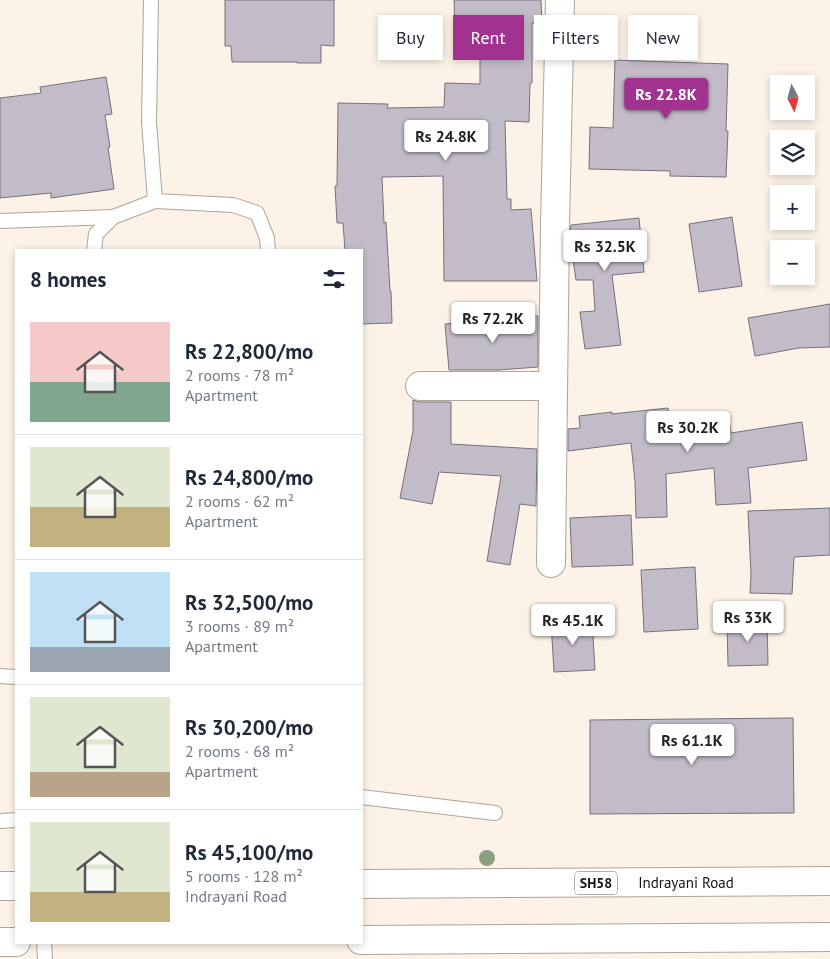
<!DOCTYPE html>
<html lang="en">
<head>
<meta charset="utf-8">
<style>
	:root { --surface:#fff; --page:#f6f6f7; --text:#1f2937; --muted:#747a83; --line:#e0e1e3; --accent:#a2328f }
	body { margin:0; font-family:"PT Sans",sans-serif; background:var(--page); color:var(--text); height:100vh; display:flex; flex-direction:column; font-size:19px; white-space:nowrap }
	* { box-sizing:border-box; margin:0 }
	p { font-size:16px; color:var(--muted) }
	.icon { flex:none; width:28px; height:28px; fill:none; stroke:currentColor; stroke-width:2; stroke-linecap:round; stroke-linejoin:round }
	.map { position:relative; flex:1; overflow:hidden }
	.panel { position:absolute; left:15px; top:249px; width:348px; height:695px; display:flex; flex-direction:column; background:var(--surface); border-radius:0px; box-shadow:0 2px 8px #0003 }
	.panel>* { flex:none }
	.top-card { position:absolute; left:378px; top:15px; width:378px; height:45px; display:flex; gap:10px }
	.needle { width:32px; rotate:174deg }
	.tools { position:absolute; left:770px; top:75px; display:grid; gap:10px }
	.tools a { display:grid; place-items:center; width:45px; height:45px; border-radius:0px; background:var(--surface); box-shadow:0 2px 8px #0003; font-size:25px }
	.price { position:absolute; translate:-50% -42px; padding:0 11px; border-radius:5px; background:#fff; color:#222; font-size:16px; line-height:32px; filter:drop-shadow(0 1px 2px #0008) }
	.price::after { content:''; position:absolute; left:50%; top:30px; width:15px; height:11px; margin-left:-8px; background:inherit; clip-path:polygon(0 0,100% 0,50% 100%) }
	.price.selected { background:var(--accent); color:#fff }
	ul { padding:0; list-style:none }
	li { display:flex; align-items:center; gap:15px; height:125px; padding:0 15px }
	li+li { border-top:1px solid var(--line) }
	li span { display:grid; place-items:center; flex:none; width:140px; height:100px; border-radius:0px; color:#555 }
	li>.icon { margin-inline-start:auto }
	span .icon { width:60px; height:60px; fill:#fffc; stroke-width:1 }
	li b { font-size:21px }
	h2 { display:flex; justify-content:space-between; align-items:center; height:60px; padding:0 15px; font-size:21px }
	.tag { padding:0 18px; border-radius:0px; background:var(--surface); box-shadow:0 2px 8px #0003; font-size:18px; line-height:45px }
	.tag.selected { background:var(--accent); color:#fff }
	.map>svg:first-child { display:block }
	.building { fill:#c2bcc9; stroke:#77717d }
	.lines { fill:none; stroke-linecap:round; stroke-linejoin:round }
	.service-casing { stroke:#aea49a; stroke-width:16 }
	.minor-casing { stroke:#aea49a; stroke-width:30 }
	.primary-casing { stroke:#aea49a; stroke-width:30 }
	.service { stroke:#fff; stroke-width:14 }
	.minor { stroke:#fff; stroke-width:28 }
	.primary { stroke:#fff; stroke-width:28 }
	.tree { fill:#8d9f83 }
	.labels { text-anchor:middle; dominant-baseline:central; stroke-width:4.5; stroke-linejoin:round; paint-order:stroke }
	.shield { fill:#fff; stroke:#5c5a57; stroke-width:1 }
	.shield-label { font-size:14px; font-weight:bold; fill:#16130f }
	.street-label { font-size:15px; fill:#16130f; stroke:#fff }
</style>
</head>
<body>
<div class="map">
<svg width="830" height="959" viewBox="0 0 830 959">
	<rect width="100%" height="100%" fill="#fcf2e7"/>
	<g class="building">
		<polygon points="225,0 334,0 334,46 321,45 321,63 297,63 297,62 232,62 231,46 225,46"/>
		<polygon points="454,0 541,0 542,23 532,23 532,83 530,83 529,122 505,121 507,199 511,199 511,210 531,209 537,281 444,281 443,176 382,177 384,223 386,222 390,291 391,291 392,323 361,324 361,250 345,250 343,223 337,223 335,186 337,186 338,103 388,104 387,108 444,107 445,83 480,84 480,25 455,26"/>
		<polygon points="615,60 728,64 726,131 728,131 726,177 670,176 670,171 589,169 590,127 613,128"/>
		<polygon points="106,77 112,114 105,115 110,147 108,147 114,189 51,198 51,193 0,198 0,98 41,93 40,87"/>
		<polygon points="732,217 742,286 699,292 689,224"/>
		<polygon points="639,218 644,272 612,275 621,345 585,349 580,312 595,311 593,280 576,280 570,238 571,225"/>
		<polygon points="830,304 830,347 799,348 755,356 748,318"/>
		<polygon points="538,316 538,367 498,370 449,370 445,324"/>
		<polygon points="413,400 420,402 451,402 451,444 537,449 536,506 520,504 510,565 487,561 501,476 439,472 432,504 400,498 413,431"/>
		<polygon points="668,408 671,436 730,425 731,433 802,422 807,460 748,468 751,503 716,505 714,468 666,474 667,517 636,518 635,482 631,443 568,451 568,429 580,428 579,416 612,412 612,414"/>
		<polygon points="830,508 830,555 794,557 792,594 750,593 751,575 748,511"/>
		<polygon points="631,515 633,565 572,567 570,518"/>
		<polygon points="695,567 698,629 644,632 641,570"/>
		<polygon points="767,619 768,665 728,666 727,620"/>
		<polygon points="592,620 595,670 554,672 551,622"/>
		<polygon points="793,718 794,813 590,814 590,720"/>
	</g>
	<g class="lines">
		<defs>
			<g id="service">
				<polyline points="151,0 149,122 155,201 233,205 257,213 267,238 268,250"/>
				<polyline points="0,221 113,217"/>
				<polyline points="94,250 96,234 113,217 155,201"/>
				<polyline points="0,676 16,677"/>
				<polyline points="361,797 495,813"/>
				<polyline points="0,821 16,820"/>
				<polyline points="44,942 45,959"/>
			</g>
			<g id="minor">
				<polyline points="420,386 553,386"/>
				<polyline points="551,563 555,225 560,0"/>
			</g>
			<g id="primary">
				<polyline points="361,884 830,881"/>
				<polyline points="0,886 16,886"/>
				<polyline points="361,940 830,937"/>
				<polyline points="0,942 16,942"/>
			</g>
		</defs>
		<use href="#service" class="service-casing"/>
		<use href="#minor" class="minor-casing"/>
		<use href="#primary" class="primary-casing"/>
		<use href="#service" class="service"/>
		<use href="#minor" class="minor"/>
		<use href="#primary" class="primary"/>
	</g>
	<circle class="tree" cx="487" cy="858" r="8"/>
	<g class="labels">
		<rect class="shield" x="575" y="871.5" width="42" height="23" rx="4"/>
		<g class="shield-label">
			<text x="596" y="883">SH58</text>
		</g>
		<g class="street-label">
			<text x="686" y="882">Indrayani Road</text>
		</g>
	</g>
</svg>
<div class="tools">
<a><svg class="needle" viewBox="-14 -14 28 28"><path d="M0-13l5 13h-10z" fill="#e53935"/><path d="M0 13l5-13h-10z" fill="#747a83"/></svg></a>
<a><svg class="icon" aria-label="layers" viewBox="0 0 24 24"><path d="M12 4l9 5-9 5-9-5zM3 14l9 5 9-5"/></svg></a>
<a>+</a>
<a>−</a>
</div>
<b class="price selected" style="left:666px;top:120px">Rs 22.8K</b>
<b class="price" style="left:446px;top:162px">Rs 24.8K</b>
<b class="price" style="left:605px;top:272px">Rs 32.5K</b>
<b class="price" style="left:493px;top:344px">Rs 72.2K</b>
<b class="price" style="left:688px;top:453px">Rs 30.2K</b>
<b class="price" style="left:748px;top:643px">Rs 33K</b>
<b class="price" style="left:573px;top:646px">Rs 45.1K</b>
<b class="price" style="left:692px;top:766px">Rs 61.1K</b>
<div class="top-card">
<a class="tag">Buy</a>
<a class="tag selected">Rent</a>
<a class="tag">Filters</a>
<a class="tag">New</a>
</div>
<section class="panel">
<h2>8 homes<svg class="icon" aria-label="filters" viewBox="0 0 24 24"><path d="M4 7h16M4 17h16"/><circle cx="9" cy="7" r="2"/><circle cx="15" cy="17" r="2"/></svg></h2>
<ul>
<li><span style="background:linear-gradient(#f6c9c9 60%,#7fa58c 0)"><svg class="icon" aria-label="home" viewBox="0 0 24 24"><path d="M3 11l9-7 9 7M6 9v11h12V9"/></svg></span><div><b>Rs 22,800/mo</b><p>2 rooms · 78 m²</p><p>Apartment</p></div></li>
<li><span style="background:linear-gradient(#dfe7d0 60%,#c2b280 0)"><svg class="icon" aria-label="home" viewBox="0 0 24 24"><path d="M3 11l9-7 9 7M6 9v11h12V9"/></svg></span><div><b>Rs 24,800/mo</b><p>2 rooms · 62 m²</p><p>Apartment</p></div></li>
<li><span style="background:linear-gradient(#bfe0f5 75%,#9aa5b1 0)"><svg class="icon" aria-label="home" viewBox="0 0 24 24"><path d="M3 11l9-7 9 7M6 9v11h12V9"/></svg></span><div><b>Rs 32,500/mo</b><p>3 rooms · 89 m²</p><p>Apartment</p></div></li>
<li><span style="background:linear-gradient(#dfe7d0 75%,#b9a48a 0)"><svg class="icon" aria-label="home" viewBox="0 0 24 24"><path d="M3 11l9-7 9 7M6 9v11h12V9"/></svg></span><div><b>Rs 30,200/mo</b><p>2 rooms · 68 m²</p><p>Apartment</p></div></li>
<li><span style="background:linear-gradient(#dfe7d0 70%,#c2b280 0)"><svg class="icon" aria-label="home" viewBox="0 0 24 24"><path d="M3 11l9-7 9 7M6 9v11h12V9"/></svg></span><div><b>Rs 45,100/mo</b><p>5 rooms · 128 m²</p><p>Indrayani Road</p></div></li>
</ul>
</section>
</div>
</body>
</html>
